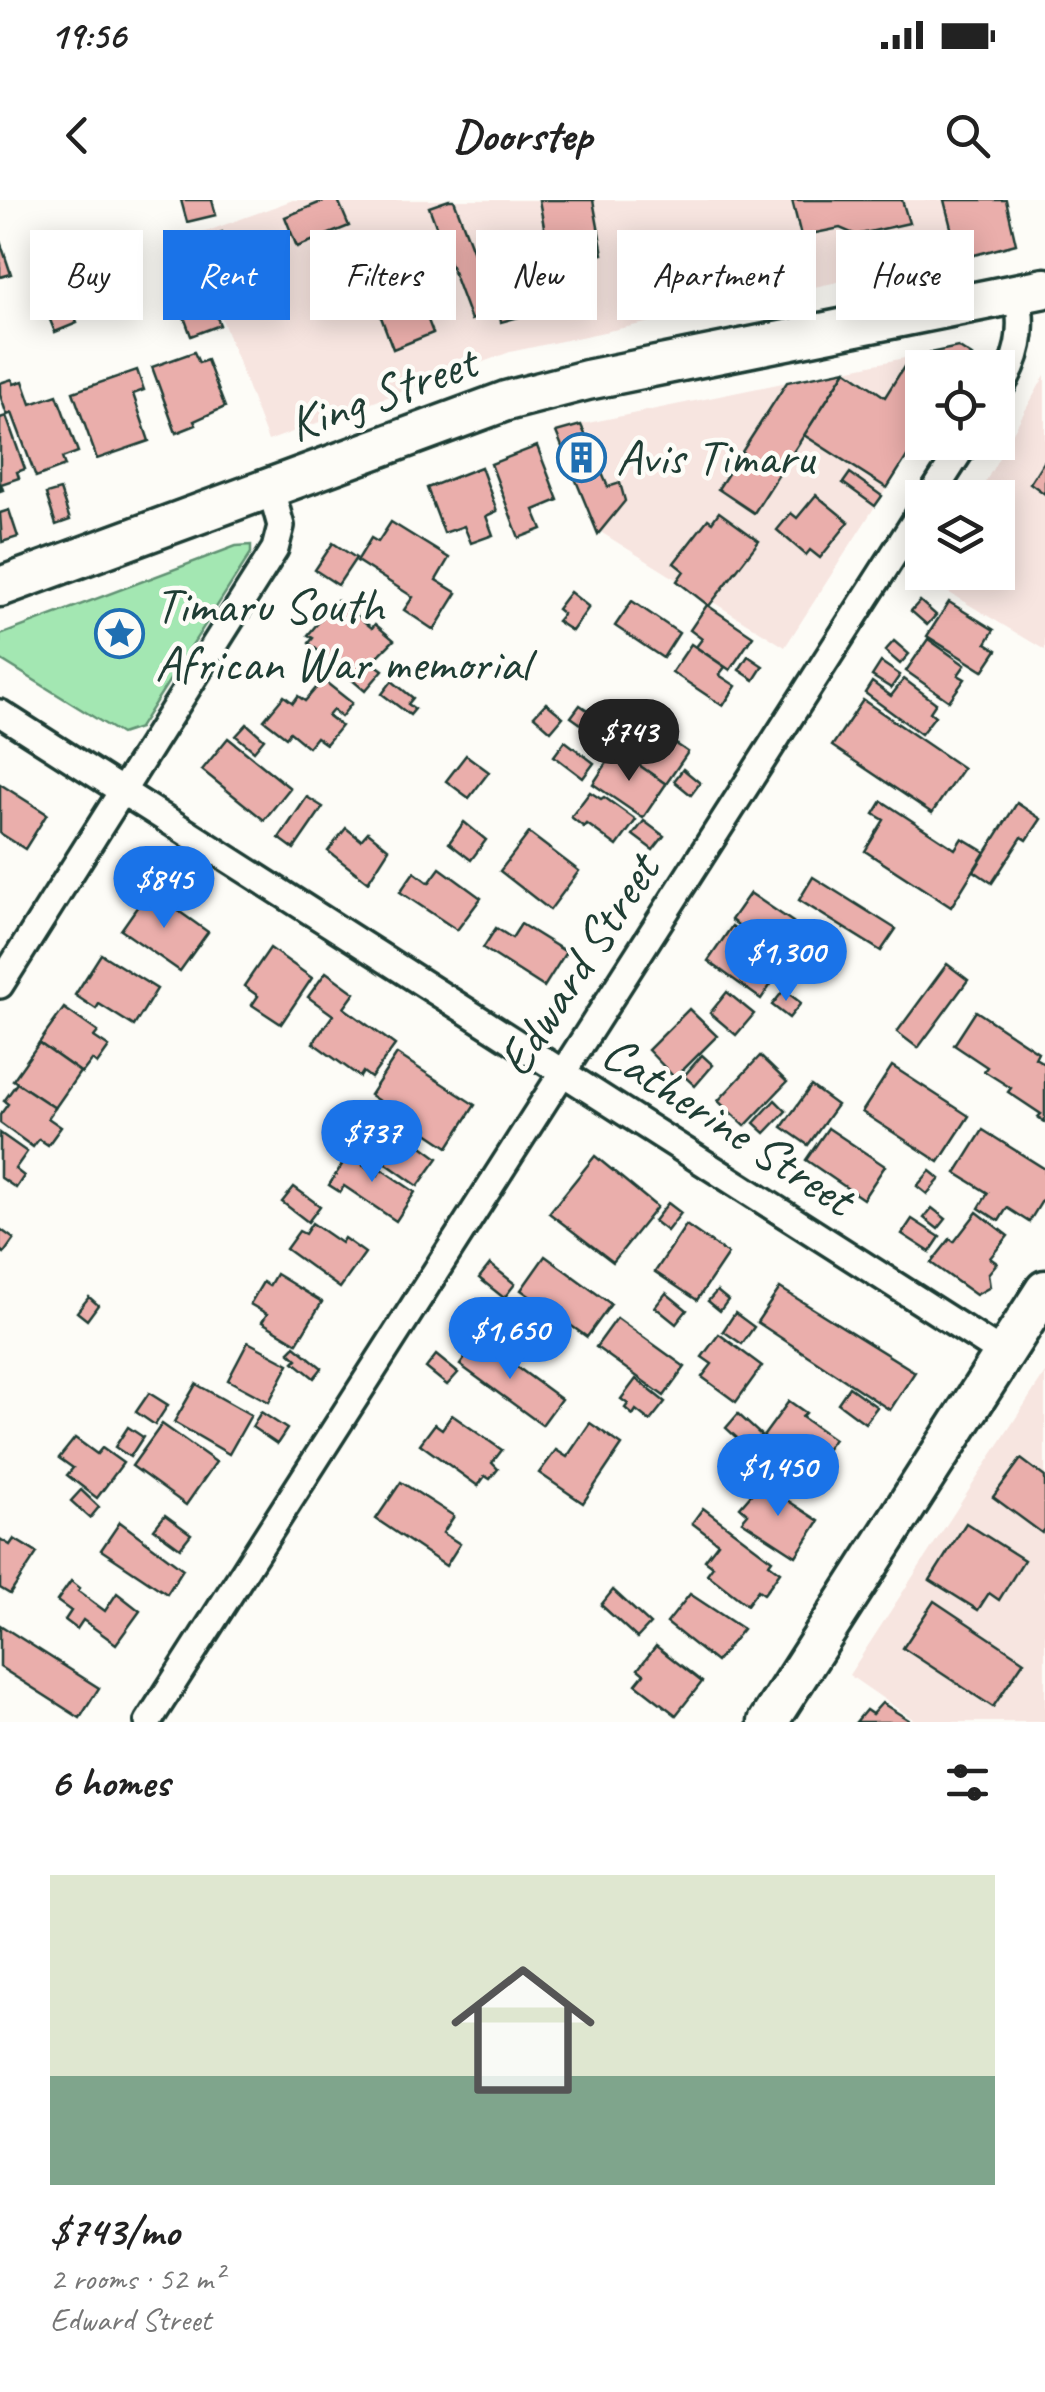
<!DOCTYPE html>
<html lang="en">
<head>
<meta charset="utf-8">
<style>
	:root { --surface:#fff; --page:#f2f2f2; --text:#222; --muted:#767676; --line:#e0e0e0; --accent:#1a73e8 }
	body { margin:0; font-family:Caveat,sans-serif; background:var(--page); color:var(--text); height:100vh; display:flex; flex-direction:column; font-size:38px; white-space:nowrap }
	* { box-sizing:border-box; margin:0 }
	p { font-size:32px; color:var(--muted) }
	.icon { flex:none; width:55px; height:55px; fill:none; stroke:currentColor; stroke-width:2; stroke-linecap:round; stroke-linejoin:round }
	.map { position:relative; height:1522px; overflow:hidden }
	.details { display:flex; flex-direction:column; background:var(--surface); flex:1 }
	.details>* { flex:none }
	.top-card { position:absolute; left:30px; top:30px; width:985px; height:90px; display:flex; gap:20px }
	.buttons { position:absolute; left:905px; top:150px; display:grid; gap:20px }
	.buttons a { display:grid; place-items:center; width:110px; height:110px; border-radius:0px; background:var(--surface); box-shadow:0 5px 25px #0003; font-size:50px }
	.price { position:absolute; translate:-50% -85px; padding:0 22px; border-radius:35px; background:var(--accent); color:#fff; font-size:32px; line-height:65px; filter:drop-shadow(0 2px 5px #0008) }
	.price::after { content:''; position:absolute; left:50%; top:60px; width:30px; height:22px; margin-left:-15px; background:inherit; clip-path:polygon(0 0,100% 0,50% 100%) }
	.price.on { background:#222; color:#fff }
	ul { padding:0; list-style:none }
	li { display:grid; align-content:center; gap:20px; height:530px; padding:0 50px }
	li+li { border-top:2px solid var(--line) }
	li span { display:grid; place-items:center; height:310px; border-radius:0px; color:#555 }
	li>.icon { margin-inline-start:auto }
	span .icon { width:180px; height:180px; fill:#fffc; stroke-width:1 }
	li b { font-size:42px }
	h2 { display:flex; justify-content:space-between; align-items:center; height:120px; padding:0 50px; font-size:42px }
	.pill { padding:0 35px; border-radius:0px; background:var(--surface); box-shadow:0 5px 25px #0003; font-size:35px; line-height:90px }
	.pill.on { background:var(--accent); color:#fff }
	.status { display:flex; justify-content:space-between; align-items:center; height:70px; padding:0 50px; background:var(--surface); direction:ltr }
	.status svg { height:28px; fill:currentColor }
	header { display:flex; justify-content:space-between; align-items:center; height:130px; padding:0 50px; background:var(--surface); font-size:45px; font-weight:800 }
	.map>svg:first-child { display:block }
	.built { fill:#f7e5e0 }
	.green { fill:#a3e7b2; stroke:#619273; stroke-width:2.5 }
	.building { fill:#eaaeab; stroke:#1f3d34; stroke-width:2.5 }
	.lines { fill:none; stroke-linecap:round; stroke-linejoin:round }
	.street-casing { stroke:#1f3d34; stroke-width:32 }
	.secondary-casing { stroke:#1f3d34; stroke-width:45 }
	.street { stroke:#fdfcf7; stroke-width:25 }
	.secondary { stroke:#fdfcf7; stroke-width:38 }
	.labels { text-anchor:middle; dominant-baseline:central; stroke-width:9; stroke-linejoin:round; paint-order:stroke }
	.street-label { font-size:50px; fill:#1f3d34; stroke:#fdfcf7 }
	.poi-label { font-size:50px; fill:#1f3d34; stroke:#fdfcf7; text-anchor:start }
</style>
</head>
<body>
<div class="status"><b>19:56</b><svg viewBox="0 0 49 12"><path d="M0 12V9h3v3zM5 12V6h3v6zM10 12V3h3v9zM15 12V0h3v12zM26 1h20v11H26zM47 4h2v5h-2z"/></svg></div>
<header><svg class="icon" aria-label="back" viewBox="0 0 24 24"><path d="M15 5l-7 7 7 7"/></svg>Doorstep<svg class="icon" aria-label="search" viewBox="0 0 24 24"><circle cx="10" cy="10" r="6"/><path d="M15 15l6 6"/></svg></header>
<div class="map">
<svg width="1045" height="1522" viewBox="0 0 1045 1522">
	<rect width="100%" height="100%" fill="#fdfcf7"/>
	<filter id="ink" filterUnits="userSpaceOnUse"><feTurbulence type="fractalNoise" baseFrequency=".01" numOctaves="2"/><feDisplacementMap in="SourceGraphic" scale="20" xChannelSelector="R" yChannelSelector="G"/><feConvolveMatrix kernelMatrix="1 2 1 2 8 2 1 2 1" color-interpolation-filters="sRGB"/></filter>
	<g filter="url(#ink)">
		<g class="built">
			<polygon points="293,0 1006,0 1016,44 510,152 268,241 191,37"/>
			<polygon points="958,147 972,156 964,167 922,168 922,233 785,447 599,331 554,230"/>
			<polygon points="1045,175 1045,450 931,382 936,373 998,372 998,298 977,297"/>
			<polygon points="1045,1173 1045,1522 917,1522 849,1475"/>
		</g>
		<polygon class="green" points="251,345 251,353 139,528 121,534 0,459 0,435 236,346"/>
		<g class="building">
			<polygon points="181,0 212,0 216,15 187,22"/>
			<polygon points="326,0 338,0 349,26 297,47 285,17"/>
			<polygon points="449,0 454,0 496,111 471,120 429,7"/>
			<polygon points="539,0 593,0 603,54 551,64"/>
			<polygon points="792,0 902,0 909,23 856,35 840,28 801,36"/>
			<polygon points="944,0 1006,0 1016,44 959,59"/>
			<polygon points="502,28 505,42 525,38 529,61 539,59 545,92 537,93 540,111 501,122 495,91 492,92 481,32"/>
			<polygon points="222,32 247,103 223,112 198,41"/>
			<polygon points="396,38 433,133 393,149 357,53"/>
			<polygon points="0,41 11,74 0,77"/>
			<polygon points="665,42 680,112 647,119 635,50"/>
			<polygon points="64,89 77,123 55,132 41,98"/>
			<polygon points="207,92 220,125 191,136 179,103"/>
			<polygon points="958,147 972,156 964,168 922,168 922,233 887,288 804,235 846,170 885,197 910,157"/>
			<polygon points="194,152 199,163 207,160 225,207 194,221 196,225 176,233 152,167"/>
			<polygon points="137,170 144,190 133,194 149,241 97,259 73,192"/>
			<polygon points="846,170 754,313 718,289 787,182"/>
			<polygon points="12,179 14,184 23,181 31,204 57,195 78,252 62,258 65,266 36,277 12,213 7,215 0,195 0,183"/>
			<polygon points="6,216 25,269 17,272 19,278 1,284 3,290 0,291 0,218"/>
			<polygon points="581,225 608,287 620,283 625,301 598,334 556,232"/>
			<polygon points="537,246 558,300 534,310 542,329 519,338 491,264"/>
			<polygon points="1045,259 1045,294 1030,283"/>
			<polygon points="481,267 497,311 486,316 493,335 471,343 464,326 444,333 427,288"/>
			<polygon points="850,273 882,296 875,306 843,283"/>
			<polygon points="60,290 70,320 56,325 46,294"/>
			<polygon points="816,295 849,322 820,358 810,350 806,355 777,330 791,313 797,318"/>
			<polygon points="9,310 18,337 2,342 0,313"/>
			<polygon points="719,312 759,341 709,406 677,381 684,371 674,363 708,319 712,322"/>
			<polygon points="391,322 449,358 436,380 457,393 434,430 404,410 413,397 357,361 371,338 378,342"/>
			<polygon points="333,343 356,358 338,385 315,370"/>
			<polygon points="570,392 589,407 572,431 557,421 563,414 557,409"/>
			<polygon points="337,400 372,428 375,424 394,440 372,462 383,470 365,491 309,443 313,438 308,435"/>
			<polygon points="632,401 679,433 663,458 615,426"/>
			<polygon points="920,401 936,415 927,425 911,411"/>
			<polygon points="949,402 994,430 986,443 997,450 983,471 927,436"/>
			<polygon points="707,405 753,436 730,470 696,447 702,439 690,430"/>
			<polygon points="928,439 965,465 958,475 965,479 949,501 906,471"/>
			<polygon points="894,441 909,454 900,464 885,451"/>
			<polygon points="691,444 725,467 719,475 736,486 723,506 672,472"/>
			<polygon points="748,456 763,466 754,480 739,470"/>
			<polygon points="881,462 900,475 891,488 872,476"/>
			<polygon points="904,479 936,503 930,512 935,516 921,534 865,493 872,482 891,496"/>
			<polygon points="323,480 352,503 341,517 333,510 328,516 341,526 326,544 316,537 308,547 290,532 286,537 264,520 284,496 293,503 298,496 305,501"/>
			<polygon points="392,481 413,498 408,504 415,509 410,515 382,494"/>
			<polygon points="863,500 963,568 932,613 832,546"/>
			<polygon points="546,503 563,517 551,531 534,516"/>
			<polygon points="580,505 619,532 610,548 582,530 585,527 571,517"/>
			<polygon points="632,514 688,552 666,584 611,546"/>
			<polygon points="247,524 264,539 254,551 236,536"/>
			<polygon points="228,538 290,588 264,620 202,570"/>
			<polygon points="565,541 594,563 583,578 554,556"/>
			<polygon points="616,549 666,584 643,618 593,584"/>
			<polygon points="466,555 489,572 469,598 446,581"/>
			<polygon points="683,569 700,583 691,595 674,581"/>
			<polygon points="0,584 47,614 25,649 0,633"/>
			<polygon points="590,592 601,599 604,597 636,620 617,646 587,624 584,627 571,617"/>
			<polygon points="307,597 323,607 294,649 279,638"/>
			<polygon points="882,601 955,649 962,638 985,652 951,707 865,651 884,620 874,614"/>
			<polygon points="1017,603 1041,619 1027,640 1022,637 992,683 974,671"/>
			<polygon points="644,621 664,636 653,650 633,635"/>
			<polygon points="464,622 486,640 471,660 449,643"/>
			<polygon points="346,628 361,640 368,632 389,649 368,682 328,651"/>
			<polygon points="529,633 579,671 550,710 500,671"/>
			<polygon points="440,668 481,698 457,730 400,692 414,672 429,683"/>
			<polygon points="813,677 896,729 881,751 799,700"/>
			<polygon points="149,690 208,732 180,771 121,730"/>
			<polygon points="750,693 793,722 773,750 731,720"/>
			<polygon points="521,724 566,752 544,787 483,748 496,728 512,738"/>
			<polygon points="732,726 787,765 784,769 798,779 789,791 774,780 761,799 708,761"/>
			<polygon points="270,748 312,778 281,824 252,805 258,796 244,786"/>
			<polygon points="101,754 157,789 134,826 99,804 96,809 75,795"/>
			<polygon points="947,764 968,780 918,848 897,832"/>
			<polygon points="326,772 355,793 344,808 395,845 371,878 363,872 360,877 313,843 333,815 308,797"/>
			<polygon points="784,790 801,803 789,818 772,805"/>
			<polygon points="727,792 754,814 736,835 710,813"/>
			<polygon points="64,808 98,832 94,837 109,847 97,864 92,860 82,873 39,843"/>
			<polygon points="689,809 717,836 675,878 648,850"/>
			<polygon points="976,811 1038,852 1035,858 1045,864 1045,922 1038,917 1041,914 1008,892 1011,888 984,871 987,867 954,845"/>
			<polygon points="39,843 80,872 55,908 13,880"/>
			<polygon points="397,854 475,905 448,947 370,895"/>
			<polygon points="702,855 713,865 695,886 684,876"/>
			<polygon points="760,856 787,882 745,926 718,901"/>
			<polygon points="892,866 969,916 939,962 862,912"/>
			<polygon points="17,883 55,908 48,918 61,927 48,945 39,939 33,947 0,923 0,915 8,904 4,901"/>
			<polygon points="811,886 837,905 808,945 782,927"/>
			<polygon points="775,900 786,911 765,933 754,923"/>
			<polygon points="369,910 389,927 379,938 360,920"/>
			<polygon points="396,927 438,958 418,986 384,962 390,955 381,948"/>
			<polygon points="828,928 885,966 863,999 806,960"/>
			<polygon points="983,930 1045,969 1045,996 1029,1022 1007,1008 999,1021 979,1008 988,993 956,973"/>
			<polygon points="0,933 27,952 15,969 24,976 16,988 0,977"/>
			<polygon points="346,946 366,959 363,965 378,975 381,969 415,992 396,1021 344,986 340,992 329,985 343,963 337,959"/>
			<polygon points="595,956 657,1007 613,1062 549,1013"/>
			<polygon points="930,971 940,979 927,994 917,986"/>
			<polygon points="294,987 320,1006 308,1022 282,1002"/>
			<polygon points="668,1003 681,1013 667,1031 654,1021"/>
			<polygon points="932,1008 946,1019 938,1029 924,1018"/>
			<polygon points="977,1012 1008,1036 990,1058 997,1063 988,1074 990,1087 976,1095 931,1063 950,1039 954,1042"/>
			<polygon points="912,1019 940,1037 930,1052 902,1034"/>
			<polygon points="312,1023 341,1043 344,1038 365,1053 340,1088 286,1049 299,1031 305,1034"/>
			<polygon points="686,1025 728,1054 697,1100 655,1072"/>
			<polygon points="0,1029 14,1039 4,1053 0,1050"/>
			<polygon points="545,1056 611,1104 587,1137 521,1090"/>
			<polygon points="490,1064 515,1084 504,1098 479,1078"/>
			<polygon points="276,1074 322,1102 297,1143 262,1122 267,1114 250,1104 263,1082 269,1086"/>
			<polygon points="780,1088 915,1172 890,1210 757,1122"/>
			<polygon points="717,1091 728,1100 720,1111 708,1101"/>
			<polygon points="666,1093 687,1110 676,1124 655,1107"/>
			<polygon points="89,1097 98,1105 87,1120 77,1112"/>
			<polygon points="735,1113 754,1127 742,1144 723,1131"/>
			<polygon points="617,1118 685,1167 664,1196 596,1147"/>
			<polygon points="719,1134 762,1166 736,1202 702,1177 712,1164 702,1157"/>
			<polygon points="479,1139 561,1199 542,1225 460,1165"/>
			<polygon points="248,1142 289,1164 269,1202 228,1180"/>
			<polygon points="295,1146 322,1168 314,1178 294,1162 297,1159 289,1152"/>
			<polygon points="436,1155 458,1173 447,1185 426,1168"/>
			<polygon points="636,1179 665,1202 650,1221 636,1210 633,1215 625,1208 628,1204 621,1199"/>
			<polygon points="196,1184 251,1215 229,1254 174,1222"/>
			<polygon points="849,1187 877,1207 865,1223 838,1203"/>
			<polygon points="149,1193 168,1205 155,1225 136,1212"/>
			<polygon points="789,1201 806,1213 802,1217 834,1239 802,1283 754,1249"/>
			<polygon points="261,1212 287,1229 277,1244 252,1227"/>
			<polygon points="738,1214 761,1235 749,1249 726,1228"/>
			<polygon points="452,1215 502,1250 492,1263 498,1269 490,1279 485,1276 478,1286 420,1244 435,1224 442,1229"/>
			<polygon points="590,1223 622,1245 583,1303 539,1273 556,1250 567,1257"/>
			<polygon points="162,1224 216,1262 186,1305 132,1266"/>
			<polygon points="128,1227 143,1237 130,1257 115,1247"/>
			<polygon points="75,1238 97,1254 102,1248 123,1263 97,1298 67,1275 73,1268 59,1258"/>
			<polygon points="750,1252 777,1271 773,1278 790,1289 784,1297 740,1266"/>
			<polygon points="1021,1259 1045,1277 1045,1329 1042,1333 993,1297"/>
			<polygon points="401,1282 454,1316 443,1333 460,1344 446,1366 376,1319"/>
			<polygon points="761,1283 819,1321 796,1356 742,1321 748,1314 740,1307"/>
			<polygon points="81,1290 99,1307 90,1318 71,1301"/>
			<polygon points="703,1308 772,1360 769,1364 780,1372 764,1394 758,1390 747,1405 707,1374 713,1366 705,1360 718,1343 692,1323"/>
			<polygon points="165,1315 191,1334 180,1348 154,1329"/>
			<polygon points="120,1322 183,1369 167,1394 101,1350"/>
			<polygon points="966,1323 1024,1360 999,1400 989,1393 978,1410 930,1380"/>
			<polygon points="0,1339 10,1345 14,1339 37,1353 10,1394 0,1388"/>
			<polygon points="71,1381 80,1388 78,1391 105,1411 117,1393 140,1411 116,1444 83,1420 77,1429 65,1420 71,1411 57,1401"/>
			<polygon points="613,1390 650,1424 637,1438 601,1405"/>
			<polygon points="690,1394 743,1429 716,1462 667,1423"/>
			<polygon points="934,1401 1024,1461 993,1507 903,1448"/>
			<polygon points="0,1425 99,1488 80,1518 0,1467"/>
			<polygon points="656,1446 702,1482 676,1515 636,1484 644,1474 638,1469"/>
			<polygon points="882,1503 912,1522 856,1522 866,1510 872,1514"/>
		</g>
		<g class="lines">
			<defs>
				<g id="street">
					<path d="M998 192C1019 159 1025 132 1017 93"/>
					<polyline points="930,298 966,242"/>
					<polyline points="0,513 1003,1154"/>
					<polyline points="0,785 275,349 281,326 270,286"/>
					<polyline points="148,1522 922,310"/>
				</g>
				<g id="secondary">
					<polyline points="0,387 506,201 587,180 1045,88"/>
					<polyline points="768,1522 1045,1090"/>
				</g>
			</defs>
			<use href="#street" class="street-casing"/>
			<use href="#secondary" class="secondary-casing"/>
			<use href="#street" class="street"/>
			<use href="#secondary" class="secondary"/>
		</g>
	</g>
	<defs>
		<symbol id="building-ring" viewBox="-11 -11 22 22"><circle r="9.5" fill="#fdfcf7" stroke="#1f6fb2" stroke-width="1.5"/><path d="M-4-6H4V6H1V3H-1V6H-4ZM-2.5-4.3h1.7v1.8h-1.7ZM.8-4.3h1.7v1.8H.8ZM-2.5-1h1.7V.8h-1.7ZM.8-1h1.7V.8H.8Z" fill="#1f6fb2"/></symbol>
		<symbol id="sight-ring" viewBox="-11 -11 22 22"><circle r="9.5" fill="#fdfcf7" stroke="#1f6fb2" stroke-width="1.5"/><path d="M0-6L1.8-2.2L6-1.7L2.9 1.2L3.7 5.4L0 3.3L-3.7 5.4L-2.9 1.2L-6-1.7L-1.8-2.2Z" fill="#1f6fb2"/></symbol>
	</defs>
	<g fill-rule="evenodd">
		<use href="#building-ring" x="554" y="230" width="55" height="55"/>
		<use href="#sight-ring" x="92" y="406" width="55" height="55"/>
	</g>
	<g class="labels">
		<g class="street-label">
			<text transform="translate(382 193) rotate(-20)">King Street</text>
			<text transform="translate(578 765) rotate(-57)">Edward Street</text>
			<text transform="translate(728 925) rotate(33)">Catherine Street</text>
		</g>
		<g class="poi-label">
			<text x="616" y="257">Avis Timaru</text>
			<text x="155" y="405">Timaru South<tspan x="155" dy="58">African War memorial</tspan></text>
		</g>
	</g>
</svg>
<div class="buttons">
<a><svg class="icon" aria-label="locate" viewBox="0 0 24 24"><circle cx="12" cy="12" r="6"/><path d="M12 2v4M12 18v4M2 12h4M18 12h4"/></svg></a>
<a><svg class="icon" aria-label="layers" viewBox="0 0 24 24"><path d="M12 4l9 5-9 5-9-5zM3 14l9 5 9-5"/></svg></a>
</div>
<b class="price on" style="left:629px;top:584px">$743</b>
<b class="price" style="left:164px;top:731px">$845</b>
<b class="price" style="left:786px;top:804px">$1,300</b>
<b class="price" style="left:372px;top:985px">$737</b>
<b class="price" style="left:510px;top:1182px">$1,650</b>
<b class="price" style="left:778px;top:1319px">$1,450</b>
<div class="top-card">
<a class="pill">Buy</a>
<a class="pill on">Rent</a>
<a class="pill">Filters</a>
<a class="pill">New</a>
<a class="pill">Apartment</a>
<a class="pill">House</a>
</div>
</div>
<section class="details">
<h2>6 homes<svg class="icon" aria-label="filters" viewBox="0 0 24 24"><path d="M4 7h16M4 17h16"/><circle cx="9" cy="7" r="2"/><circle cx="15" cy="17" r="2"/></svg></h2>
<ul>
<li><span style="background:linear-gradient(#dfe7d0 65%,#7fa58c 0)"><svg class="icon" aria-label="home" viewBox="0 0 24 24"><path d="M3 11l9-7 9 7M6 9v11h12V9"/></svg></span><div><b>$743/mo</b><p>2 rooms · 52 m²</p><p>Edward Street</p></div></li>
</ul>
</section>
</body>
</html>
